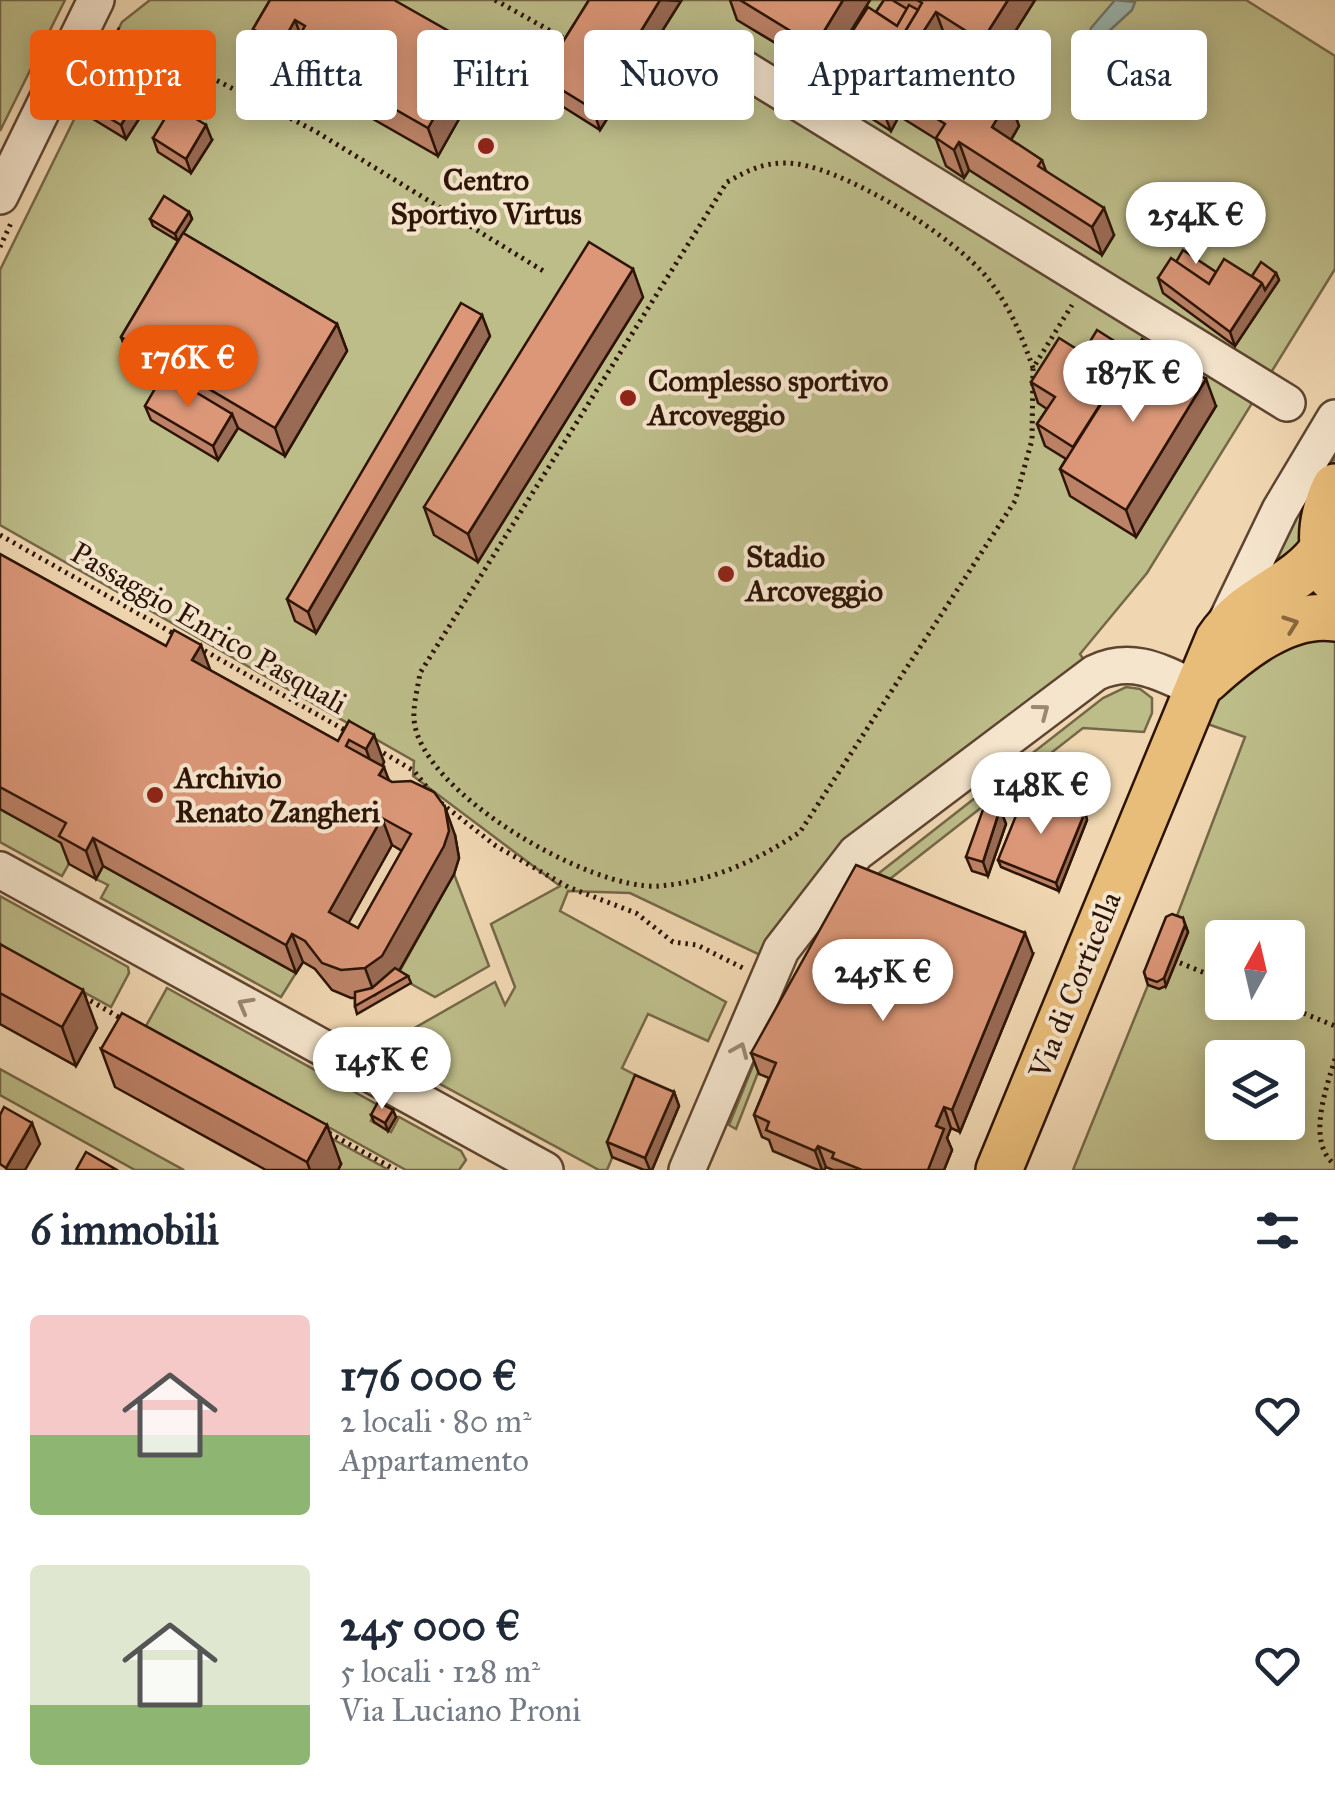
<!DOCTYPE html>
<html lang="it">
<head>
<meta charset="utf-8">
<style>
	:root { --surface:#fff; --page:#f2f2f3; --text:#1f2937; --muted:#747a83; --accent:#ea580c }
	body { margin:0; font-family:"IM FELL Great Primer",serif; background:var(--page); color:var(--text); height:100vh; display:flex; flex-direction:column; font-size:38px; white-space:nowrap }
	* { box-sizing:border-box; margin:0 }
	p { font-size:32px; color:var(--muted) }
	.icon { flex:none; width:55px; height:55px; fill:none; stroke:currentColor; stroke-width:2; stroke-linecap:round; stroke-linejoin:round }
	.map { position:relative; height:1170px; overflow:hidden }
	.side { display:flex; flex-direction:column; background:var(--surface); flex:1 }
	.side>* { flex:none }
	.hud { position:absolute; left:30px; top:30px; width:1275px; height:90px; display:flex; gap:20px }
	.needle { width:65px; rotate:8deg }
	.tools { position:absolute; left:1205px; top:920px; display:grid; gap:20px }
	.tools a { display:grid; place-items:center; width:100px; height:100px; border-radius:10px; background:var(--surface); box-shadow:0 5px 25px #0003; font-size:50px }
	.price { position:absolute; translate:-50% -85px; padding:0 22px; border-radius:35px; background:#fff; color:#222; font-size:32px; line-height:65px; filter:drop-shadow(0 2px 5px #0008) }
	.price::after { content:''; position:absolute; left:50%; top:60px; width:30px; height:22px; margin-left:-15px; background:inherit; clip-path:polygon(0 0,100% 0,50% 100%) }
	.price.current { background:var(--accent); color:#fff }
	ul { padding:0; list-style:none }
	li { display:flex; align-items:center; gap:30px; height:250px; padding:0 30px }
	li span { display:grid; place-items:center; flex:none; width:280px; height:200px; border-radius:10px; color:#555 }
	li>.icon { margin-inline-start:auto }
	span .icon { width:120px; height:120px; fill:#fffc; stroke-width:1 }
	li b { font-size:42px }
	h2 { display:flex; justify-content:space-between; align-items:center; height:120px; padding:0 30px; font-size:42px }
	.tag { padding:0 35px; border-radius:10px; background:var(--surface); box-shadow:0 5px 25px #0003; font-size:35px; line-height:90px }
	.tag.current { background:var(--accent); color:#fff }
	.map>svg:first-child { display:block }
	.green { fill:#bdbd8a; stroke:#756848; stroke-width:2.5; fill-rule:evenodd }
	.water { fill:#9bb8b2; stroke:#6f766d; stroke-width:2.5 }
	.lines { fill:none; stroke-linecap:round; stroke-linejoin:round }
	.minor-casing { stroke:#5e4531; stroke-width:40 }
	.major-casing { stroke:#2d1406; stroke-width:50 }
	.path { stroke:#2d1406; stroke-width:5; stroke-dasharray:2.5 5; stroke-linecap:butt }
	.minor { stroke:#f5e5cd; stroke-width:35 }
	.major { stroke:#e8bc79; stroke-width:45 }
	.wall { fill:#bc8267; stroke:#2d1406; stroke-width:2.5; fill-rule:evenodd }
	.shaded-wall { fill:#996a54; stroke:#2d1406; stroke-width:2.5 }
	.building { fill:#db9778; stroke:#2d1406; stroke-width:2.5; fill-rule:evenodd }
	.oneway { stroke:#8a6840 }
	.oneway2 { stroke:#9b8773 }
	.poi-dot { fill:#8f2418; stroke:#f5e5cd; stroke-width:4 }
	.labels { text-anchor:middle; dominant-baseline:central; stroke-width:8; stroke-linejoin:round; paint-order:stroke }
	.poi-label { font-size:30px; font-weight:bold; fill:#2d1406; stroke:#f5e5cd; text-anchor:start }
	.street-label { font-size:30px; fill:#2d1406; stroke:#f5e5cd }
</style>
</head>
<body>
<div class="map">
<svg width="1335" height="1170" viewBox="0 0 1335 1170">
	<rect width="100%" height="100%" fill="#f0d7b2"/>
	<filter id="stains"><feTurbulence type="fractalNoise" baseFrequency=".002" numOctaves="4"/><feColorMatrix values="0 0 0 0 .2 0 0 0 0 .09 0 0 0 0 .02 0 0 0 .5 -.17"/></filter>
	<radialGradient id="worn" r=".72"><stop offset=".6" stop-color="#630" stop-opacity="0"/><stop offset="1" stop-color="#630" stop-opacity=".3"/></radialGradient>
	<g class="green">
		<polygon points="0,0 65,0 0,131"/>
		<polygon points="150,0 1246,0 1335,56 1335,269 1147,573 1080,654 1088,666 840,852 760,955 630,893 568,891 560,911 726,1002 708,1041 648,1014 622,1068 645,1080 607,1170 599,1170 368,1045 383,1034 415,1067 422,1052 404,1034 495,982 505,1005 515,987 491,924 560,886 413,776 414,761 0,525 0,270 122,22"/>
		<polygon points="1335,438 1335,458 1316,489 1304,541 1295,554 1256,579"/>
		<path d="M1335 632V1170H1073L1148 985 1146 979 1175 921 1245 737 1199 721C1206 711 1212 697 1221 688 1249 658 1297 643 1335 632ZM1222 938H1288V1002H1222ZM1222 1058H1288V1122H1222Z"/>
		<polygon points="1126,687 1140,689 1152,698 1152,713 1144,732 1083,728 886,882 874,877 1103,698"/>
		<polygon points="0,809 76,851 62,876 0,842"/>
		<polygon points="103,866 296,973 281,997 101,898 108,885 96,879"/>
		<polygon points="454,874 489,966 435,997 397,976"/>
		<polygon points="0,896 128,967 129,973 111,1007 0,946"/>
		<polygon points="167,988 378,1105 371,1121 391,1132 399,1117 461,1151 466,1160 459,1170 406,1170 146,1026"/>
		<polygon points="754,1063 761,1065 736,1129 729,1125"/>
		<polygon points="0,1069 184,1170 135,1170 0,1095"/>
		<polygon points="316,1130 389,1170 338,1170 341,1163"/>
	</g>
	<polygon class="water" points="1115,0 1135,2 1132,10 1107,33 1096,68 1079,73 1075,55 1087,44 1091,28"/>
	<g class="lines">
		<defs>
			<g id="minor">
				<polyline points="725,57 1287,403"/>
				<polyline points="0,196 96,0"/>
				<polyline points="1225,624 1280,510 1335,418"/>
				<polyline points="0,870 545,1170"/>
				<path d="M687 1170 781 950 856 853 1095 673C1133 655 1162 673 1197 689"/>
			</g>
			<g id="major">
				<path d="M1332 578C1317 547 1321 517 1335 487"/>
				<path d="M1206 680C1239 650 1287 611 1335 618"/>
				<path d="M999 1170 1218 640C1247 596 1295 589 1323 549"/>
			</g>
		</defs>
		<use href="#minor" class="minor-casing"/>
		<use href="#major" class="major-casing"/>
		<g class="path">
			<polyline points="495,0 567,40"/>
			<polyline points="117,29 315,131 545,272"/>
			<polyline points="0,247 11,223"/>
			<path d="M1033 368C1021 334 1011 309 989 280 957 238 837 162 785 163 762 163 747 171 727 182L420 673C418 687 413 705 414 719 419 792 591 891 659 886 711 882 758 860 800 832L1015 501 1032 440 1033 368 1072 305"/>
			<polyline points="0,535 176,635"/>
			<polyline points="198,647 350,733"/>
			<polyline points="377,749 414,771 433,795"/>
			<polyline points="441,803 496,846 568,887 636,913 673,942 697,945 743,968"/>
			<polyline points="1173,960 1222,980"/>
			<polyline points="84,997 122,1019"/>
			<polyline points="1276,1002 1335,1026"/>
			<path d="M1335 1059C1326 1089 1306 1142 1335 1165"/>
			<polyline points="329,1133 396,1170"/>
		</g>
		<use href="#minor" class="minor"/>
		<use href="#major" class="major"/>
	</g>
	<g class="wall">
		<polygon points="270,0 475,46 485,73 438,156 301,78 296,64 291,72 263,57 253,29"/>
		<polygon points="589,0 681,1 600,130 549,98 541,77"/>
		<polygon points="730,0 870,0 825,73 737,20"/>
		<polygon points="884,0 1035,0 992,68 946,39 937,53 1009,99 1019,126 1011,140 1042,160 1046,171 1114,235 1102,255 969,170 964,178 946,166 936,139 899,116 891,131 829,91 823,77 876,12"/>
		<polygon points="144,88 150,102 126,139 93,119 88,105"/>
		<polygon points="153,138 212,140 191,173 158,152"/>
		<polygon points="189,212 192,219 183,233 337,324 347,351 285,456 238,428 218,460 151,420 145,406 160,382 131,365 121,337 178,241 153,226 150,219"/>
		<polygon points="1176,262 1216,272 1252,276 1276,273 1279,280 1235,346 1163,293 1158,278"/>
		<polygon points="643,297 478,562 434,535 424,507"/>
		<polygon points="490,336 316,633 295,621 287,599"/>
		<polygon points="1083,353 1216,406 1136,537 1070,496 1060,469 1066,459 1045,446 1037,424 1047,409 1038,403 1031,382"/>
		<path d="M0 554 338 741 349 721 384 762 382 766 389 780 455 835 459 858 454 874 399 971 408 976 411 983 357 1014 355 1006V998H351L332 990 315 969 303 962 296 973 103 866 96 879 69 864 61 843 0 809ZM392 845 402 851 358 928 348 923Z"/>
		<polygon points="1000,809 1006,824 988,876 972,871 966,857"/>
		<polygon points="1085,812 1087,820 1059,891 1001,867 998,860"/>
		<polygon points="1183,918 1188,932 1166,986 1159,989 1148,985 1144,972"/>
		<polygon points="0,944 97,1028 76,1066 0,1024"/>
		<polygon points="1033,954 960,1132 951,1128 947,1138 952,1150 944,1170 833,1170 826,1167 824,1170 818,1170 773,1151 769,1140 762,1137 754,1115 769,1078 759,1074 751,1053"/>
		<polygon points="101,1049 341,1164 338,1170 266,1170 115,1087"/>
		<polygon points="674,1092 679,1106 652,1170 644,1170 612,1157 607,1142"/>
		<polygon points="371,1115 396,1117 388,1131 374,1122"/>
	</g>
	<g class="shaded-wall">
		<polygon points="660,0 681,1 600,130 593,109"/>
		<polygon points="843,0 870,0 825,73 815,46"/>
		<polygon points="1008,0 1035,0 992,68 982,41"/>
		<polygon points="936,12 946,39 928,68 907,49"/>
		<polygon points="295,20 305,47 291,50 296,64 291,72 281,45"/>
		<polygon points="890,38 895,52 877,81 872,66"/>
		<polygon points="475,46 485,73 438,156 428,128"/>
		<polygon points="144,88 150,102 126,139 121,125"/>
		<polygon points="1009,99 1019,126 1002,155 992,127"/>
		<polygon points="894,102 899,116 891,131 885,116"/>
		<polygon points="206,125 212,140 191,173 186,159"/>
		<polygon points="959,142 969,170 964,178 954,150"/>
		<polygon points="1104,208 1114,235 1102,255 1092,227"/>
		<polygon points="189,212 192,219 178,242 175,234"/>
		<polygon points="633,269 643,297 478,562 468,534"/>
		<polygon points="1276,273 1279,280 1235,346 1230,332 1262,283"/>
		<polygon points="482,315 490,336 316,633 308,612"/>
		<polygon points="337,324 347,351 285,456 275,428"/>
		<polygon points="1206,379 1216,406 1136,537 1126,510"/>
		<polygon points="232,414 238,428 218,460 213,446"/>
		<polygon points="201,645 211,672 192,660"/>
		<polygon points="374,735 384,762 376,777 366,749"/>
		<polygon points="384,767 394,795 379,775"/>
		<polygon points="445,807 455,835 459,858 454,874 392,983 375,995 365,968"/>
		<polygon points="1000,809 1006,824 988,876 983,862"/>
		<polygon points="1085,812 1087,820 1059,891 1056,883"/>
		<polygon points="382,818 392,845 339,940 329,912"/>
		<polygon points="93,838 103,866 96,879 86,851"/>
		<polygon points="1185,925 1188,932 1166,986 1164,978"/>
		<polygon points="1025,933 1033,954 960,1132 952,1110"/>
		<polygon points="292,934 303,962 296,973 286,945"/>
		<polygon points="83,990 97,1028 76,1066 62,1027"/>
		<polygon points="674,1092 679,1106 652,1170 650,1170 645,1158"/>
		<polygon points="944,1107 951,1128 947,1138 952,1150 944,1170 928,1170 936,1126"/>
		<polygon points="393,1110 396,1117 388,1131 385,1123"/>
		<polygon points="32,1123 40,1144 25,1170 7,1170 6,1168"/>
		<polygon points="327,1125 341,1164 338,1170 310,1170 307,1162"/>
		<polygon points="818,1146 826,1167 824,1170 822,1170 815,1151"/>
	</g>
	<g class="building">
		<polygon points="270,0 394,0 475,46 428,128 291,50 305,26 295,20 281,45 253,29"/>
		<polygon points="589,0 660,0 593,109 541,77"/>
		<polygon points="740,0 843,0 815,46"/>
		<polygon points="884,0 892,0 907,9 897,26 876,12"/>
		<polygon points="917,0 1008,0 982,41 936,12 918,40 1009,99 992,127 1042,160 1038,166 1104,208 1092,227 959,142 954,150 936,138 945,124 876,80 922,3"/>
		<polygon points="909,5 918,10 898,43 890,38 872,66 881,72 876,80 880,93 894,102 885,116 823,77 868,7 897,26"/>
		<polygon points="112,67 144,88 121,125 88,105"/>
		<polygon points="173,105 206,125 186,159 153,138"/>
		<polygon points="164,196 189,212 175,234 150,219"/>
		<polygon points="183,233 337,324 275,428 121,337"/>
		<polygon points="589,242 633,269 468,534 424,507"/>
		<polygon points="1183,250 1216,272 1209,284 1176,262"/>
		<polygon points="1171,258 1209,284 1224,259 1262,283 1230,332 1158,278"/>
		<polygon points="1261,262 1276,273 1265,290 1262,283 1252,276"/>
		<polygon points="461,303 482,315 308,612 287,599"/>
		<polygon points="1097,330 1133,353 1073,447 1037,424 1055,397 1031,382 1059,338 1083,353"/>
		<polygon points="1142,339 1206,379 1126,510 1060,469"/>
		<polygon points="164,373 232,414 213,446 145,406"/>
		<path d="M0 554 166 646 174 630 201 645 192 660 338 741 349 721 374 735 366 749 349 740 346 746 384 767 379 775 392 782 411 781 434 792 445 807 449 831 444 846 382 956 365 968 341 970 322 963 305 941 292 934 286 945 93 838 86 851 59 836 66 823 0 787ZM382 818 411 834 358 928 329 912Z"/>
		<polygon points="1026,791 1085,812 1056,883 998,860"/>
		<polygon points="985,804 1000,809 983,862 966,857"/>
		<polygon points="856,865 1025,933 952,1110 944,1107 936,1126 944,1129 928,1170 862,1170 832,1158 834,1153 818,1146 815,1151 766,1130 769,1122 754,1115 776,1063 751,1053"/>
		<polygon points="1172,914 1183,918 1185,925 1164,978 1157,982 1146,978 1144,972 1166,917"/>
		<polygon points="0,944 83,990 62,1027 0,993"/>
		<polygon points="395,968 408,976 355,1006 355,992 372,988"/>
		<polygon points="122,1013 327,1125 307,1162 101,1049"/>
		<polygon points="635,1075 674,1092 645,1158 607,1142"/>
		<polygon points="378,1102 393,1110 385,1123 371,1115"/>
		<polygon points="4,1107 32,1123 6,1168 0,1164 0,1115"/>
		<polygon points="86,1152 117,1170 76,1170"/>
	</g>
	<defs><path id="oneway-chevron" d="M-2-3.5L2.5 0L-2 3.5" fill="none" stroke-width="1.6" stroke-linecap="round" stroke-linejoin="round" transform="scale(2.5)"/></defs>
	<use class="oneway" href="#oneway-chevron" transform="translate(1291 624) rotate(-20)"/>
	<g class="oneway2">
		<use href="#oneway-chevron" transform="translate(1042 711) rotate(-37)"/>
		<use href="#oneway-chevron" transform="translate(245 1005) rotate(-151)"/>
		<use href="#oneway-chevron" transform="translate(740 1050) rotate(-67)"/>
	</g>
	<g class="poi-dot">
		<circle cx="486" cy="146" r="10"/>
		<circle cx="628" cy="398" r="10"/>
		<circle cx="726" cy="574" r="10"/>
		<circle cx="155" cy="795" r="10"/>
	</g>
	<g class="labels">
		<g class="poi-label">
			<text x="486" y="180" text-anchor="middle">Centro<tspan x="486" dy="34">Sportivo Virtus</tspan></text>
			<text x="648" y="381">Complesso sportivo<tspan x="648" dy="34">Arcoveggio</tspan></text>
			<text x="746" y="557">Stadio<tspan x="746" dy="34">Arcoveggio</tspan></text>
			<text x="175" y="778">Archivio<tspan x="175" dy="34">Renato Zangheri</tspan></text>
		</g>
		<g class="street-label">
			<text transform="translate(209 628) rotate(30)">Passaggio Enrico Pasquali</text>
			<text transform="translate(1075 985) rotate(-68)">Via di Corticella</text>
		</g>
	</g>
	<rect width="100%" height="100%" filter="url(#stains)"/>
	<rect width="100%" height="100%" fill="url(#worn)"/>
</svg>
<div class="tools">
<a><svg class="needle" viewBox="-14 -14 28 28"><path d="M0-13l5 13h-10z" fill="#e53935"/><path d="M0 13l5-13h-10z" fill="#747a83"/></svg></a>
<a><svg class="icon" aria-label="layers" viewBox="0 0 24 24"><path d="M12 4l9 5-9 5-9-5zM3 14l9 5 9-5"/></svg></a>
</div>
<b class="price" style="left:1196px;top:267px">254K €</b>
<b class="price current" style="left:188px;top:410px">176K €</b>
<b class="price" style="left:1133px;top:425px">187K €</b>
<b class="price" style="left:1041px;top:837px">148K €</b>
<b class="price" style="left:883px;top:1024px">245K €</b>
<b class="price" style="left:382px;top:1112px">145K €</b>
<div class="hud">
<a class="tag current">Compra</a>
<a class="tag">Affitta</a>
<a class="tag">Filtri</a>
<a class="tag">Nuovo</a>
<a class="tag">Appartamento</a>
<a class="tag">Casa</a>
</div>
</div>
<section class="side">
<h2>6 immobili<svg class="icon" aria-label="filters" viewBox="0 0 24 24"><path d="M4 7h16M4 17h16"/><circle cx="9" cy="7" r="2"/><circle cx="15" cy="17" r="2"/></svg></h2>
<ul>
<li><span style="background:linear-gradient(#f6c9c9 60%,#8fb573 0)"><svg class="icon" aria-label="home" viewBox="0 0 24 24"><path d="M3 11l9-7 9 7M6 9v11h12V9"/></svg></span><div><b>176 000 €</b><p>2 locali · 80 m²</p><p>Appartamento</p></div><svg class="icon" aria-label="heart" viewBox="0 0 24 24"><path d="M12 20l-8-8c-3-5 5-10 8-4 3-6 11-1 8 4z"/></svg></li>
<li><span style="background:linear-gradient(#dfe7d0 70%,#8fb573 0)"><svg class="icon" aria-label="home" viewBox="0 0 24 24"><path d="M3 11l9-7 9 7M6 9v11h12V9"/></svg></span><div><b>245 000 €</b><p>5 locali · 128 m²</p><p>Via Luciano Proni</p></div><svg class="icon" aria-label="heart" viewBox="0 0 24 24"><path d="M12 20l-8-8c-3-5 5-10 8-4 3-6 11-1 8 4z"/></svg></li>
</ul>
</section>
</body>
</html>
